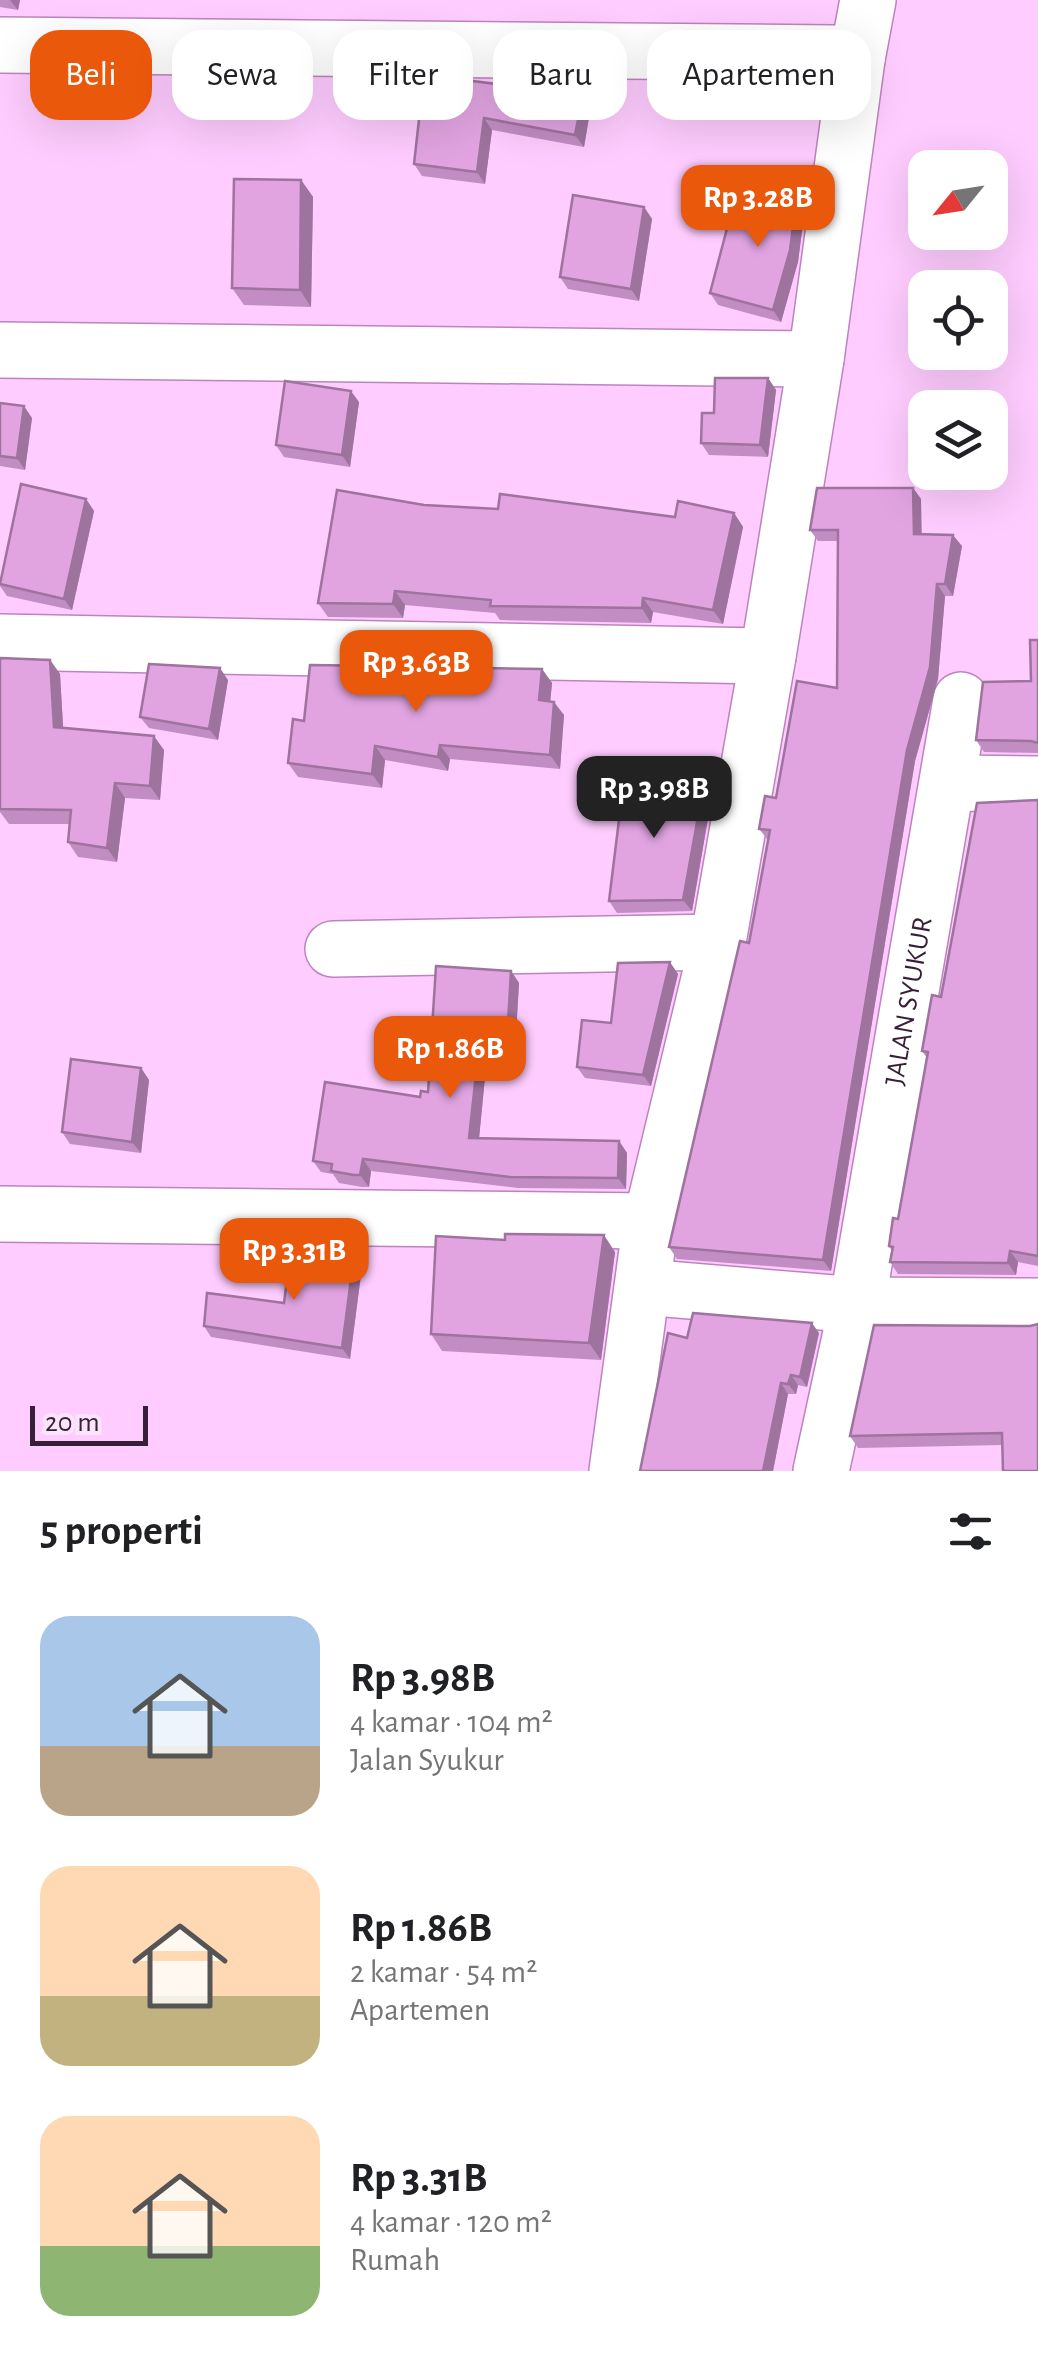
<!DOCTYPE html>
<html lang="id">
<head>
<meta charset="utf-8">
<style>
	:root { --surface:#fff; --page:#f2f2f2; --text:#202124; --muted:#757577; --accent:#ea580c }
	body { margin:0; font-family:"Alegreya Sans",sans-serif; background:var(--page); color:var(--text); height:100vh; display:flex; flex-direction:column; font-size:38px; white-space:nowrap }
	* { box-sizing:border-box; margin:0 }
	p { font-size:32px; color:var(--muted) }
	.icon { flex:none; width:55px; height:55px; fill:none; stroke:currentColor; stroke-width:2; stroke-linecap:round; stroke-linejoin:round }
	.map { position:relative; height:1471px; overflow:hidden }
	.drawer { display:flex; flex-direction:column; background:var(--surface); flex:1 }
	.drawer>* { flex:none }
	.top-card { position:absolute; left:30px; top:30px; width:980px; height:90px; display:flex; gap:20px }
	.needle { width:65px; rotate:240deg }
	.fabs { position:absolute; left:908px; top:150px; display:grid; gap:20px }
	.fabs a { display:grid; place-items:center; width:100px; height:100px; border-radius:20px; background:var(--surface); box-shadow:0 10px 40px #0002; font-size:50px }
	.scale { position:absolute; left:30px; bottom:25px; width:118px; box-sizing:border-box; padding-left:10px; border:5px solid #371f38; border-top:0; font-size:28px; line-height:35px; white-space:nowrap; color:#371f38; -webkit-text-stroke:8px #fce3fc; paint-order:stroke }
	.price { position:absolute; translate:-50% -85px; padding:0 22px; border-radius:20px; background:var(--accent); color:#fff; font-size:32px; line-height:65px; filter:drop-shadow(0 2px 5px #0008) }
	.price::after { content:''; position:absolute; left:50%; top:60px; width:30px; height:22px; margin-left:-15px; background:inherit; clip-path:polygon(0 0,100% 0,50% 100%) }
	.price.current { background:#222; color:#fff }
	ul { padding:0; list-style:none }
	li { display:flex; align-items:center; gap:30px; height:250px; padding:0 40px }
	li span { display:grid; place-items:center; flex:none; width:280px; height:200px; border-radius:30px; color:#555 }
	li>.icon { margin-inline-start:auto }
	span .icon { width:120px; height:120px; fill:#fffc; stroke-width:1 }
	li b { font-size:42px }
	h2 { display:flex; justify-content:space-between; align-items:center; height:120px; padding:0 40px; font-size:42px }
	.chip { padding:0 35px; border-radius:30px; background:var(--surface); box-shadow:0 10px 40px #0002; font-size:35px; line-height:90px }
	.chip.current { background:var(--accent); color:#fff }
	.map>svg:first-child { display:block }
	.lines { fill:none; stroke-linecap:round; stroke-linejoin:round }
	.minor-casing { stroke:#be83bf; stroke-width:58 }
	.minor { stroke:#fff; stroke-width:55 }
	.wall { fill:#c28dc2 }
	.shaded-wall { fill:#9e739e }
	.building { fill:#e1a4e1; stroke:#9e739e; stroke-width:2.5 }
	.labels { text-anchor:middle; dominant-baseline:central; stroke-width:10; stroke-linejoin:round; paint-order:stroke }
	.street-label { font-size:28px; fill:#371f38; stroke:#fce3fc }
</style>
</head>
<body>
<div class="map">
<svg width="1038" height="1471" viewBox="0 0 1038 1471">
	<rect width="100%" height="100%" fill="#feccfe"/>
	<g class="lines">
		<defs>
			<g id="minor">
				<polyline points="0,45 833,53 857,59 816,359 768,656 718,942 651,1221 617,1471"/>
				<polyline points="857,59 868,0"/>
				<polyline points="0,350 816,359"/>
				<polyline points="0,642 768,656"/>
				<polyline points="949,783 1038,784"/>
				<polyline points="333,949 718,942"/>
				<polyline points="0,1214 651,1221"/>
				<polyline points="643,1287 857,1305 1038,1306"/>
				<path id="s1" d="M821 1471 857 1305 961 700"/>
			</g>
		</defs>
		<use href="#minor" class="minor-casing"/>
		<use href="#minor" class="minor"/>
	</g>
	<g class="wall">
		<polygon points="0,0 20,0 18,10 0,7"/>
		<polygon points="505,85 594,88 584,147 492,130 485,184 422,176 414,164"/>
		<polygon points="301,180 313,197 311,307 244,305 232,288"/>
		<polygon points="806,200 798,262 781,322 718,305 710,293 756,226"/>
		<polygon points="644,207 652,219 639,301 568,289 560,277"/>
		<polygon points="768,378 776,390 768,457 709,455 701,443 714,413"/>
		<polygon points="359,402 350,467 284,457 276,445"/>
		<polygon points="0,403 32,418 25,470 0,466"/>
		<polygon points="913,488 921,499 921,534 962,546 953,596 945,596 938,679 915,761 831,1271 677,1259 669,1247 749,943 768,840 759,829 837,688 838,541 818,541 810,530"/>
		<polygon points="86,499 94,511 72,610 7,596 0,586 0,578"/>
		<polygon points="424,505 675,517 734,513 743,527 723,624 653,612 651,623 500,620 495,613 405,605 403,618 328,617 318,603"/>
		<polygon points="1038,640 1038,753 984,752 976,740 1031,681"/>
		<polygon points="0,658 50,660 60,674 63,728 164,750 160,800 125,798 117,862 78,857 68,842 70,824 9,824 0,812"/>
		<polygon points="542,669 552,683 550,701 564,715 560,769 450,759 448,771 385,760 382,788 298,777 288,763 304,721 485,688"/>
		<polygon points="228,680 218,740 149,728 140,717"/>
		<polygon points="1038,800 1038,1266 1018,1262 1016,1275 898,1274 890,1262 892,1251 889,1246 898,1219 927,1058 922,1051 941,997"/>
		<polygon points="711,801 692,911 617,913 609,901"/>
		<polygon points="511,971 519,983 514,1069 486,1067 479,1138 619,1141 627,1153 626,1189 518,1188 371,1171 369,1187 362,1187 339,1183 333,1174 321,1172 313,1161 428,1092"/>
		<polygon points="678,974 651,1086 585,1078 577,1067 611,1023"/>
		<polygon points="141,1068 149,1080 141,1153 70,1144 62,1132"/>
		<polygon points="615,1252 601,1360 442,1351 431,1334"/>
		<polygon points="354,1256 362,1267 350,1359 211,1337 204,1326 284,1303"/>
		<polygon points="1030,1326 1002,1445 858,1448 850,1436"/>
		<polygon points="819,1333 807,1387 798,1385 796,1394 788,1394 773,1471 640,1471"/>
	</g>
	<g class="shaded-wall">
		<polygon points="10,0 20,0 18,10"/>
		<polygon points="586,77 594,88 584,147 575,135"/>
		<polygon points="484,118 492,130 485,184 477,172"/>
		<polygon points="301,180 313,197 311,307 300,290"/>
		<polygon points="798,188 806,200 798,262 781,322 773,310"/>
		<polygon points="644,207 652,219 639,301 631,289"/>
		<polygon points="768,378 776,390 768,457 760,445"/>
		<polygon points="351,391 359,402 350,467 342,455"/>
		<polygon points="24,406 32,418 25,470 17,458"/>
		<polygon points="913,488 921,499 922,545 914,534"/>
		<polygon points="86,499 94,511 72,610 64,599"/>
		<polygon points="734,513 743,527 723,624 713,610"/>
		<polygon points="953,535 962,546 953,596 945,584"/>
		<polygon points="937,584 945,596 938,679 915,761 831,1271 823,1260 907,750"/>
		<polygon points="395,591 405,605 403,618 393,604"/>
		<polygon points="643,598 653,612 651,623 642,608"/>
		<polygon points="50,660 60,674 64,742 54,727"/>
		<polygon points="220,668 228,680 218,740 209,729"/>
		<polygon points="542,669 552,683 549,714 539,700"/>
		<polygon points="554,702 564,715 560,769 550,755"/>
		<polygon points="154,736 164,750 160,800 150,786"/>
		<polygon points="440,745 450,759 448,771 438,757"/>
		<polygon points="375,746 385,760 382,788 372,774"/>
		<polygon points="115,783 125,798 117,862 107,848"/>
		<polygon points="703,789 711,801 692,911 683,900"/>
		<polygon points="670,962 678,974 651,1086 643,1075"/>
		<polygon points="511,971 519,983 514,1069 506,1058"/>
		<polygon points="478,1056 486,1067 478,1149 469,1138"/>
		<polygon points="141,1068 149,1080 141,1153 132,1142"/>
		<polygon points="619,1141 627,1153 626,1189 618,1178"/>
		<polygon points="363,1159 371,1171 369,1187 360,1175"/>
		<polygon points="604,1235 615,1252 601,1360 589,1343"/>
		<polygon points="1010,1251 1018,1262 1016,1275 1008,1263"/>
		<polygon points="354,1256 362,1267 350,1359 342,1348"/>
		<polygon points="812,1323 819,1333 807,1387 800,1377"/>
		<polygon points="791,1375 798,1385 796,1394 788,1384"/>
		<polygon points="781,1383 788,1394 773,1471 763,1471"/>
	</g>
	<g class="building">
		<polygon points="508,69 586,77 575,135 484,118 477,172 414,164 424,75 505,85"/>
		<polygon points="234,179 301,180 300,290 232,288"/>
		<polygon points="764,179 798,188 790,250 773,310 710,293 729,221 756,226"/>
		<polygon points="573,195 644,207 631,289 560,277"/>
		<polygon points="715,378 768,378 760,445 701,443 702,413 714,413"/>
		<polygon points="285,381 351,391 342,455 276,445"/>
		<polygon points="0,403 24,406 17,458 0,456"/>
		<polygon points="21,484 86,499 64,599 0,584"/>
		<polygon points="817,488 913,488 914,534 953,535 945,584 937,584 930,667 907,750 823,1260 669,1247 740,941 749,943 770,830 759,829 765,796 776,798 797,681 837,688 838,530 810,530"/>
		<polygon points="337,490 424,505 498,509 500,494 675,517 678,501 734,513 713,610 643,598 642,608 490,606 491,600 395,591 393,604 318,603"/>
		<polygon points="1030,640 1038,640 1038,743 1031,741 976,740 983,682 1031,681"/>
		<polygon points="0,658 50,660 54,727 154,736 150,786 115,783 107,848 68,842 71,810 0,809"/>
		<polygon points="149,664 220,668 209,729 140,717"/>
		<polygon points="310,665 382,666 485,688 487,668 542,669 539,700 554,702 550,755 440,745 438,757 375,746 372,774 288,763 293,719 304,721"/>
		<polygon points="624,779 703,789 683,900 609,901"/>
		<polygon points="1038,800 1038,1256 1010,1251 1008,1263 890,1262 893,1247 889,1246 893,1218 898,1219 928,1052 922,1051 932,995 941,997 977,803"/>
		<polygon points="670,962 643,1075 577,1067 582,1020 611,1023 618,963"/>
		<polygon points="436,966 511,971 506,1058 478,1056 469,1138 619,1141 618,1178 510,1177 363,1159 360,1175 354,1175 331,1171 332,1164 313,1161 325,1082 420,1097 421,1091 428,1092"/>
		<polygon points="71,1059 141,1068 132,1142 62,1132"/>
		<polygon points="505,1234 604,1235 589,1343 431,1334 436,1236 505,1240"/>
		<polygon points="291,1248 354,1256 342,1348 204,1326 207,1293 284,1303"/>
		<polygon points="693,1313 812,1323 800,1377 791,1375 788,1384 781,1383 763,1471 640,1471 668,1333 687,1338"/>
		<polygon points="1038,1324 1038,1471 1003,1471 1002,1433 850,1436 874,1325 1030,1326"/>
	</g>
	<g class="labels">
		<g class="street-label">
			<text stroke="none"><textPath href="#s1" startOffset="478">JALAN SYUKUR</textPath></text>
		</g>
	</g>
</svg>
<div class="fabs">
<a><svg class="needle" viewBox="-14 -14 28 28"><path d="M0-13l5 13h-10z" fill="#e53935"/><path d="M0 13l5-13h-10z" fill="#757577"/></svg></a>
<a><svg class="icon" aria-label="locate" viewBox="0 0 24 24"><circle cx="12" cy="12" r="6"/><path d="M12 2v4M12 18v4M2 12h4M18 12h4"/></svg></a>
<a><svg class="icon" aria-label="layers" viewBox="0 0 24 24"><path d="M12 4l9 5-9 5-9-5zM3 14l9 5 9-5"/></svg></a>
</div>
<div class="scale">20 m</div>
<b class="price" style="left:758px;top:250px">Rp 3.28B</b>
<b class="price" style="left:416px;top:715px">Rp 3.63B</b>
<b class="price current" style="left:654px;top:841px">Rp 3.98B</b>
<b class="price" style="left:450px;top:1101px">Rp 1.86B</b>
<b class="price" style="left:294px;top:1303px">Rp 3.31B</b>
<div class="top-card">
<a class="chip current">Beli</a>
<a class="chip">Sewa</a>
<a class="chip">Filter</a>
<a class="chip">Baru</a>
<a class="chip">Apartemen</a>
</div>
</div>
<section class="drawer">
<h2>5 properti<svg class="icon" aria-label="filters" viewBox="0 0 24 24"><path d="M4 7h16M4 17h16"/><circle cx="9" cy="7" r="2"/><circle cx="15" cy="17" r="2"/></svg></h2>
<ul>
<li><span style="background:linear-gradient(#a9c7e8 65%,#b9a48a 0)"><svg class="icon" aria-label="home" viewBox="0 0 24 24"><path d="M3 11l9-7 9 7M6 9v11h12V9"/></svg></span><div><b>Rp 3.98B</b><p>4 kamar · 104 m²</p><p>Jalan Syukur</p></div></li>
<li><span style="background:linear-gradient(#ffd9b3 65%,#c2b280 0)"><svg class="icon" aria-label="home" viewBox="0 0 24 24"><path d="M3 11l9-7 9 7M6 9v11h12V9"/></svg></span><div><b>Rp 1.86B</b><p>2 kamar · 54 m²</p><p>Apartemen</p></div></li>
<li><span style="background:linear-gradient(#ffd9b3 65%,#8fb573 0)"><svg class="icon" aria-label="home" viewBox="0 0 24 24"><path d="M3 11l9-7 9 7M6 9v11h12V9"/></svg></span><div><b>Rp 3.31B</b><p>4 kamar · 120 m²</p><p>Rumah</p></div></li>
</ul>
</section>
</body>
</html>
